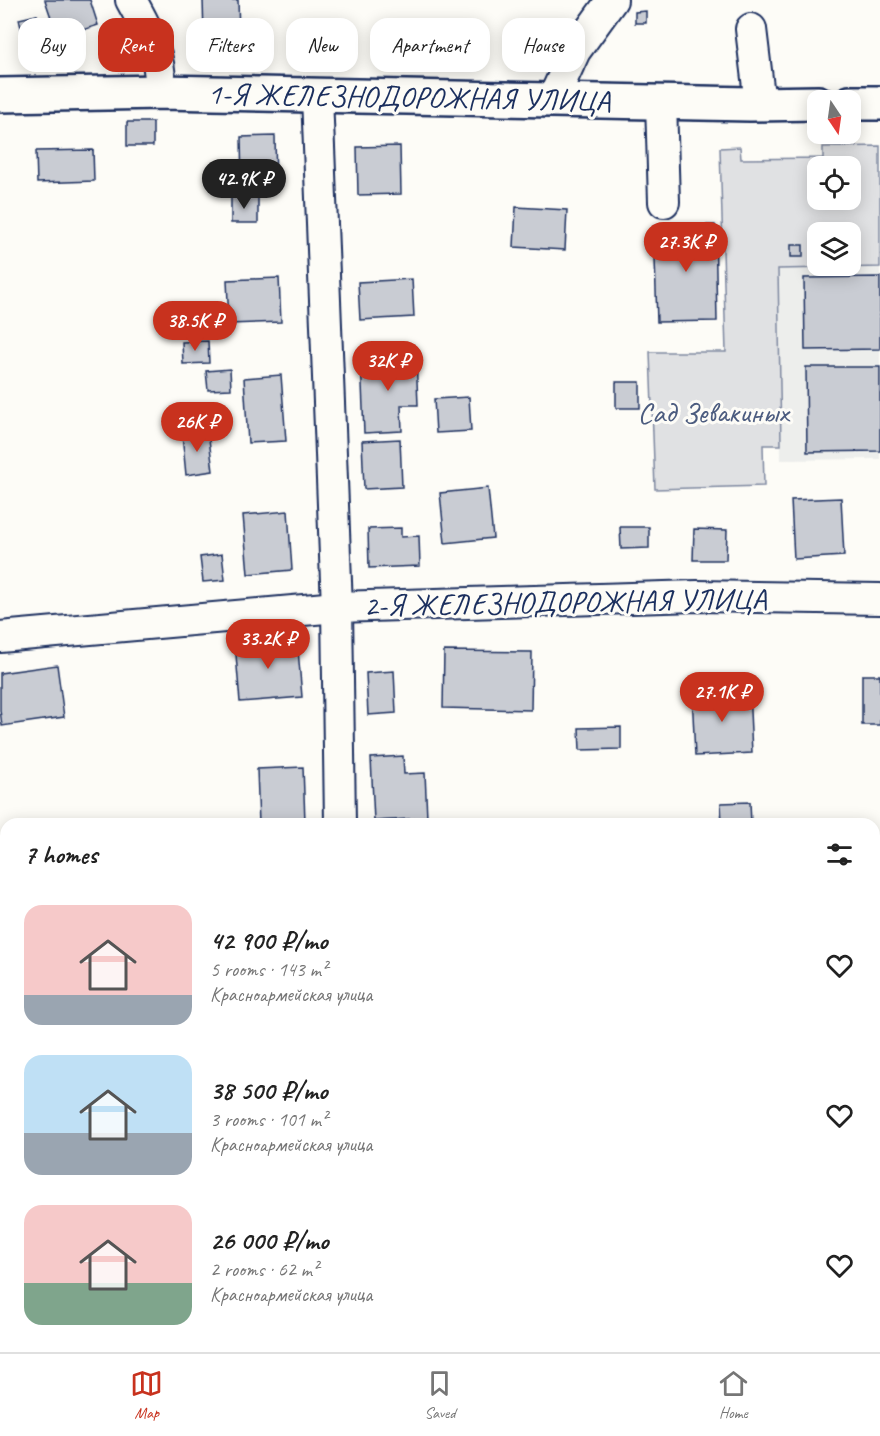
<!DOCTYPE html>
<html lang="en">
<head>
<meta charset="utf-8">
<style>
	:root { --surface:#fff; --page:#f2f2f2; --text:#222; --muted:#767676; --line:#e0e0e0; --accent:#c8321e }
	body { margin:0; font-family:Caveat,sans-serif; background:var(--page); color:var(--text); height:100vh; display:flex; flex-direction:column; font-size:22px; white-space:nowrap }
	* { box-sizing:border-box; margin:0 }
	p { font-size:20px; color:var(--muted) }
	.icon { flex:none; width:33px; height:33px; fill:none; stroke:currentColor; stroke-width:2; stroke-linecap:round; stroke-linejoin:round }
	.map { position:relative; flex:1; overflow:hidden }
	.drawer { position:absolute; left:0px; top:818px; width:880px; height:536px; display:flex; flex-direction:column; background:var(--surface); border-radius:18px 18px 0 0; box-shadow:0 3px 15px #0003 }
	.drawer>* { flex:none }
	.guide { position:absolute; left:18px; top:18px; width:844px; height:54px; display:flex; gap:12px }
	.needle { width:39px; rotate:167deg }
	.buttons { position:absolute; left:807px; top:90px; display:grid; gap:12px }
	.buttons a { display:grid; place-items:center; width:54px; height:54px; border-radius:12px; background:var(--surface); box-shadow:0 3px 15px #0003; font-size:30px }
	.price { position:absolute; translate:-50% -51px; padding:0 14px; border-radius:21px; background:var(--accent); color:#fff; font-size:20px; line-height:39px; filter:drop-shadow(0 2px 3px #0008) }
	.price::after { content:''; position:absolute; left:50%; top:36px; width:18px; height:14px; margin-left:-9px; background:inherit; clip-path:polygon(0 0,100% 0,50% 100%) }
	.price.selected { background:#222; color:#fff }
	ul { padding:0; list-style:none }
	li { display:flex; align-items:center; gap:18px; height:150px; padding:0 24px }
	li span { display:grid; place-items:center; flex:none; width:168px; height:120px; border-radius:18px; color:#555 }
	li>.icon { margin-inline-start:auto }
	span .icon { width:72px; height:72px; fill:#fffc; stroke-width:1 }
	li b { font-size:26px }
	h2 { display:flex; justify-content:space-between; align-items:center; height:72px; padding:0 24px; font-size:26px }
	.tag { padding:0 21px; border-radius:18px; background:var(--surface); box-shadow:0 3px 15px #0003; font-size:21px; line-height:54px }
	.tag.selected { background:var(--accent); color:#fff }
	.tab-bar { display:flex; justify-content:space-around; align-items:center; height:84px; border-top:2px solid var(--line); background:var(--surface); font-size:16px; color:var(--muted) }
	.tab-bar a { display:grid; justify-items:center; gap:3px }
	.tab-bar .selected { color:var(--accent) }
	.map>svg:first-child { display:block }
	.built { fill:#edeeec }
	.green { fill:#e0e1e3; stroke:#7e88a0; stroke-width:1.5; fill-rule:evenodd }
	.building { fill:#c9ccd3; stroke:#1b2f5e; stroke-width:1.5 }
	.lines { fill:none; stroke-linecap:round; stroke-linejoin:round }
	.minor-casing { stroke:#1b2f5e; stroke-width:34 }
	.major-casing { stroke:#1b2f5e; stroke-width:38 }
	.minor { stroke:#fdfcf7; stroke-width:30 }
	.major { stroke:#fdfcf7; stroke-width:33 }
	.labels { text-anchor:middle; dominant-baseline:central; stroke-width:6; stroke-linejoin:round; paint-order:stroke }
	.street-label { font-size:30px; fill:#1b2f5e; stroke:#fdfcf7 }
	.park-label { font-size:30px; fill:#4c5c7f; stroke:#fdfcf7 }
</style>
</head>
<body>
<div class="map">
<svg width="880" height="1352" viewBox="0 0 880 1352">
	<rect width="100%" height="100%" fill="#fdfcf7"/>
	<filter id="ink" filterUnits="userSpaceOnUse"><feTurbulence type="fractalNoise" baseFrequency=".0167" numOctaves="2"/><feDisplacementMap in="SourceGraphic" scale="12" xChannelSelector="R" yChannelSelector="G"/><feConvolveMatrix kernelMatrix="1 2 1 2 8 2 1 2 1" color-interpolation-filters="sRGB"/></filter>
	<g filter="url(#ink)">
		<polygon class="built" points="880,267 880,459 781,460 778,269"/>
		<path class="green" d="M880 146V267L778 269 781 445H763L764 486 655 489 650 352H726L720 148 740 147 741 159 823 158V147ZM818 166H850V200H818ZM818 232H850V266H818Z"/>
		<g class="building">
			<polygon points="45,0 90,0 98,25 58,38"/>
			<polygon points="203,0 238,0 239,33 204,34"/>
			<polygon points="646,11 646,23 635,23 635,12"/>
			<polygon points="37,15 43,35 24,40 19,19"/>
			<rect x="127" y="122" width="26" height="24"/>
			<polygon points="275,136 276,186 242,187 241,137"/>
			<polygon points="400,146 401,194 358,195 357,147"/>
			<polygon points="93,150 94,181 37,183 36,151"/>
			<rect x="231" y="197" width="27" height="26"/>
			<polygon points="516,207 567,210 565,250 514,247"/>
			<polygon points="715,225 717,321 657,322 654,226"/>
			<rect x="791" y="245" width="12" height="12"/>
			<polygon points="880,277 880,349 805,350 804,278"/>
			<polygon points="279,278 281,322 229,324 227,280"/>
			<polygon points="412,279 414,317 360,320 358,282"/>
			<polygon points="208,341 209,363 183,364 182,342"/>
			<polygon points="416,357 418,405 401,405 402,431 364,433 361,359"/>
			<polygon points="806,367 880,367 880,451 807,452"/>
			<polygon points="230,369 231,389 208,390 206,371"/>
			<polygon points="281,375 286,441 248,443 244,378"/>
			<rect x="616" y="382" width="24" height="26"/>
			<polygon points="469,397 471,431 436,433 434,399"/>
			<polygon points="208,431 213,471 186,475 182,434"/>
			<polygon points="400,439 402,487 364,489 362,441"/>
			<polygon points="488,488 493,538 445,543 440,493"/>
			<polygon points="841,498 844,556 794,559 791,500"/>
			<polygon points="288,511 292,570 248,574 243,515"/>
			<polygon points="620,527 649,527 649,548 621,549"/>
			<polygon points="401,528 401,537 419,536 420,566 369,568 368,529"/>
			<polygon points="694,529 727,530 726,560 693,560"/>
			<polygon points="222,554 225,580 203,582 200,557"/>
			<polygon points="297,638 302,697 240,702 235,643"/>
			<polygon points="444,651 532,652 531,710 443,708"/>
			<polygon points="57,665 64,717 2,726 0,710 0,673"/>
			<polygon points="394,671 396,713 368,715 366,673"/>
			<rect x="862" y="675" width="18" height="50"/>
			<polygon points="749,690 752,753 695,756 692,693"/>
			<polygon points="621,727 621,749 580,750 579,728"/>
			<polygon points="403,756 404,774 425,773 427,818 374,821 371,758"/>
			<polygon points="303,767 305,822 259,824 257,769"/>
			<polygon points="750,802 751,824 722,824 721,803"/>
		</g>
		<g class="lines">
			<defs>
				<g id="minor">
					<path d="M131 0C150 34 160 53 161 92"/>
					<polyline points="751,29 760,104"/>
					<polyline points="317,96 337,607 340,824"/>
					<polyline points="553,99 575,51 612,0"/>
					<polyline points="661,102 664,202"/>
					<polyline points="0,637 337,607 697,596 880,599"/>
					<polyline points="874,1334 880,1334"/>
					<polyline points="128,1352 373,1347"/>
				</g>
				<g id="major">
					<polyline points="0,95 161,92 750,104 818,103"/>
					<polyline points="850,103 880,103"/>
				</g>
			</defs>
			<use href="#minor" class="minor-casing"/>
			<use href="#major" class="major-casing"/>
			<use href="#minor" class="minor"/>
			<use href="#major" class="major"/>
		</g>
	</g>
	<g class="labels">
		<g class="street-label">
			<text transform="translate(409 97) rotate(1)">1-Я ЖЕЛЕЗНОДОРОЖНАЯ УЛИЦА</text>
			<text transform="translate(565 602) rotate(-1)">2-Я ЖЕЛЕЗНОДОРОЖНАЯ УЛИЦА</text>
		</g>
		<g class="park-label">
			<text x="713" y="412">Сад Зевакиных</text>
		</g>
	</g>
</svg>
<div class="buttons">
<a><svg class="needle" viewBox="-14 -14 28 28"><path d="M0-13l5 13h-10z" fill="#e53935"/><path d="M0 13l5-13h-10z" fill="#767676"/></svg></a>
<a><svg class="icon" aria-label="locate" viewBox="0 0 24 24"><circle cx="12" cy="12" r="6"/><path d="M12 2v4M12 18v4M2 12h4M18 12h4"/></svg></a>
<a><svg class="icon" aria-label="layers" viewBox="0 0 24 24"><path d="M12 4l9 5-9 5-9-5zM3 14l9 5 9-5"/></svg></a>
</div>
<b class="price selected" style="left:244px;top:210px">42.9K ₽</b>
<b class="price" style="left:686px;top:273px">27.3K ₽</b>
<b class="price" style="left:195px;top:352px">38.5K ₽</b>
<b class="price" style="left:388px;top:392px">32K ₽</b>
<b class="price" style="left:197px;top:453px">26K ₽</b>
<b class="price" style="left:268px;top:670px">33.2K ₽</b>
<b class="price" style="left:722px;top:723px">27.1K ₽</b>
<div class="guide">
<a class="tag">Buy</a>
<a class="tag selected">Rent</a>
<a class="tag">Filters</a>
<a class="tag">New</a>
<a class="tag">Apartment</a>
<a class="tag">House</a>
</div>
<section class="drawer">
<h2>7 homes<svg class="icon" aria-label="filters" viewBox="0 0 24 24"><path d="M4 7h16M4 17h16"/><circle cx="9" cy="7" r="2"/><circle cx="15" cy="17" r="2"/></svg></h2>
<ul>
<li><span style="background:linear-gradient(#f6c9c9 75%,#9aa5b1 0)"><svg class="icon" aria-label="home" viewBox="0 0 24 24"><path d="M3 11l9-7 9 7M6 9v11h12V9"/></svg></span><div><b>42 900 ₽/mo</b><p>5 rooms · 143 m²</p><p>Красноармейская улица</p></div><svg class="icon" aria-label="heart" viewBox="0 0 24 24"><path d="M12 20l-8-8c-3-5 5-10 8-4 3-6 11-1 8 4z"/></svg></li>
<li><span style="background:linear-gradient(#bfe0f5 65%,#9aa5b1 0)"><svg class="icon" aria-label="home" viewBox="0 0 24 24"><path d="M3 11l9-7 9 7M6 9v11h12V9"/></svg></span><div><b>38 500 ₽/mo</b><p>3 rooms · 101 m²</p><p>Красноармейская улица</p></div><svg class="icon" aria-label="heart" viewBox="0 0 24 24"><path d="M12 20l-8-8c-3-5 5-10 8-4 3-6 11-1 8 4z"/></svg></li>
<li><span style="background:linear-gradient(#f6c9c9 65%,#7fa58c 0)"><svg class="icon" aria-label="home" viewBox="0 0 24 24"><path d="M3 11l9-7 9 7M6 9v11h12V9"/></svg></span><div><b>26 000 ₽/mo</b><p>2 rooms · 62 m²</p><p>Красноармейская улица</p></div><svg class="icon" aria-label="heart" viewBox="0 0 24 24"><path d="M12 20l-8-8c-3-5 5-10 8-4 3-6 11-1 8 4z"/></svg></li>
</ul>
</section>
</div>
<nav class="tab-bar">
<a class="selected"><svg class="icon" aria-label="map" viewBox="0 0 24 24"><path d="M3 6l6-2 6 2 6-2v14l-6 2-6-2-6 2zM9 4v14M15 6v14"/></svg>Map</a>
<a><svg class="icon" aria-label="saved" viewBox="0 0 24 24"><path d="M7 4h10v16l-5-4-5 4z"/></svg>Saved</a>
<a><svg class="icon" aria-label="home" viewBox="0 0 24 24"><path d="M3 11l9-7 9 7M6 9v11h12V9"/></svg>Home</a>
</nav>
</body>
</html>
